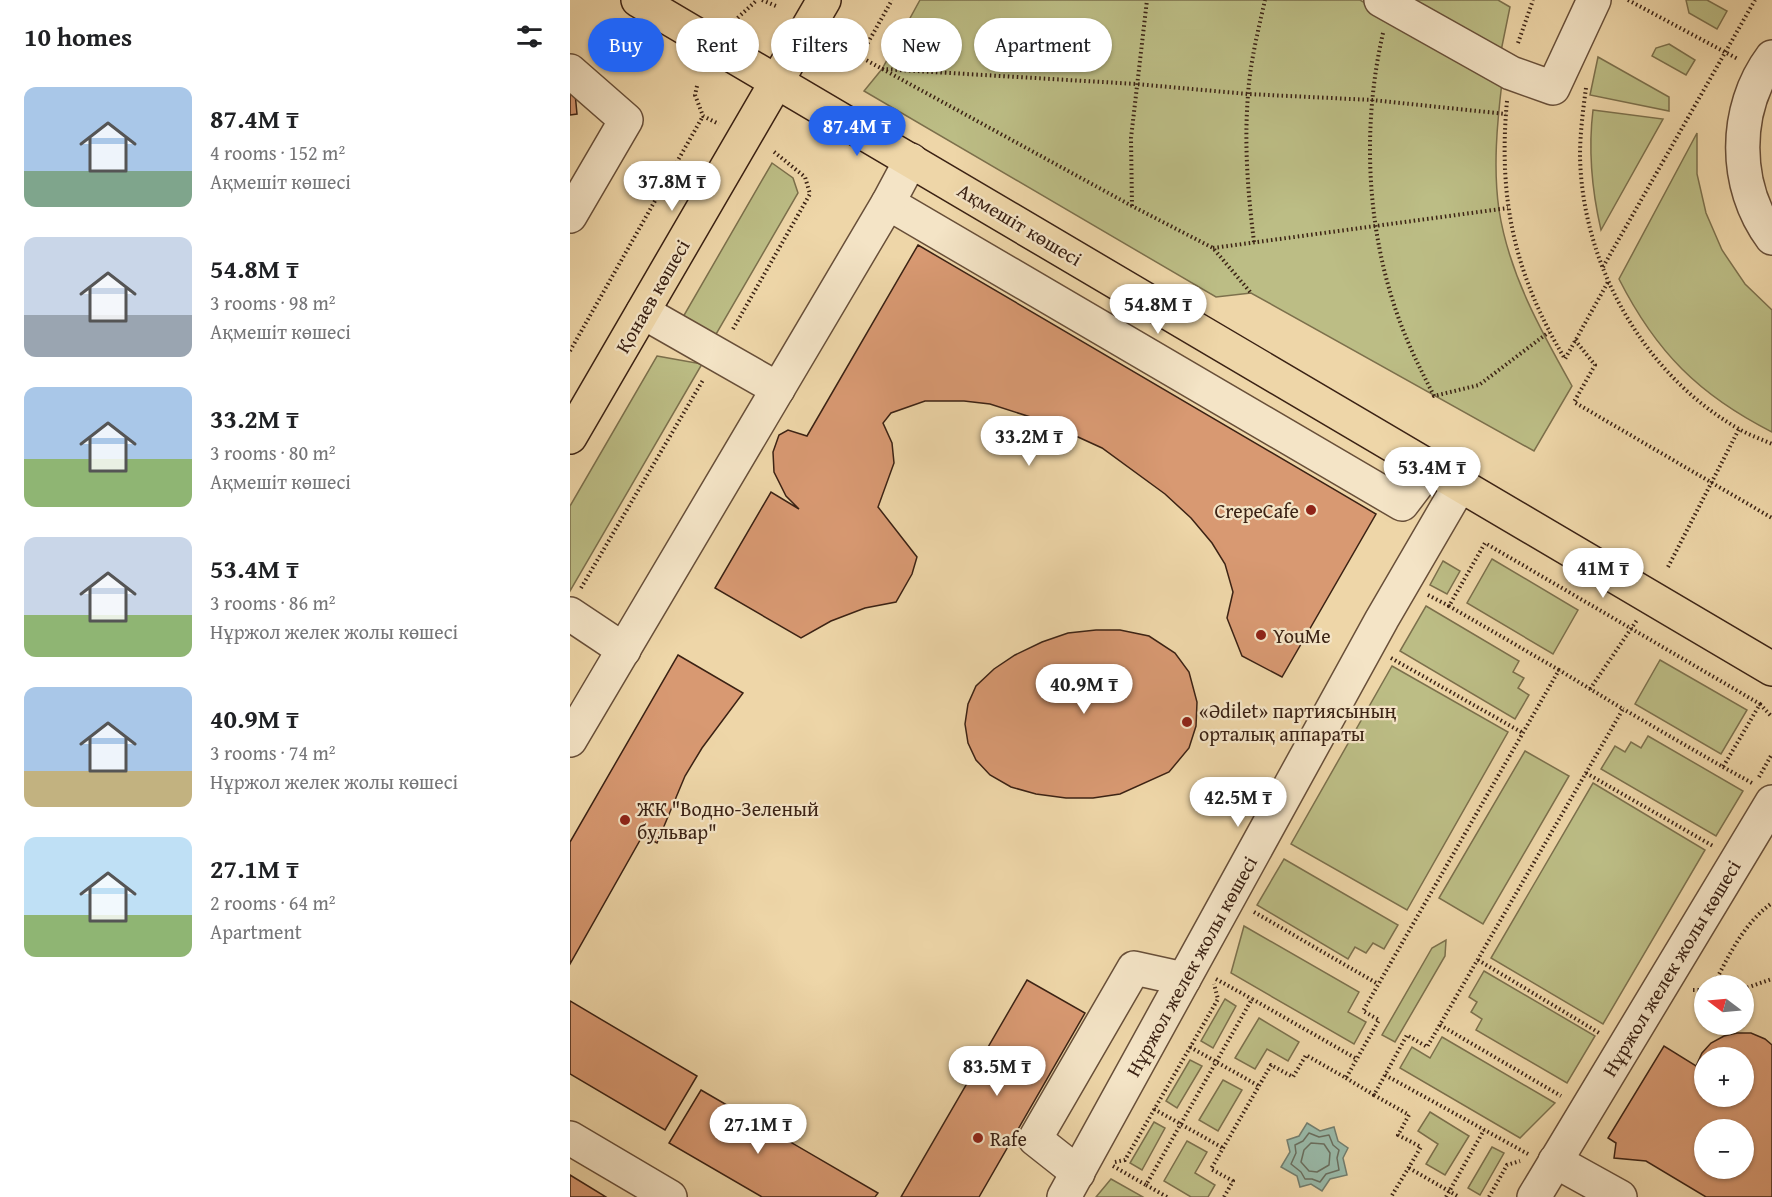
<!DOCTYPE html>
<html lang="en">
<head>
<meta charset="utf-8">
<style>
	:root { --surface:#fff; --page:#f6f6f6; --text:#202124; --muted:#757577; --accent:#2563eb }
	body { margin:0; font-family:"Gentium Book Plus",serif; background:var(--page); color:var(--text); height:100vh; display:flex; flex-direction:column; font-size:22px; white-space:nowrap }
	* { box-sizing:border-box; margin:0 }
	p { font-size:20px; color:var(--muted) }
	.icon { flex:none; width:33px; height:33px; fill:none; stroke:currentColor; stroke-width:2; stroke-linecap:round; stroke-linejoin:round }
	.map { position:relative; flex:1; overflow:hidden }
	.side { display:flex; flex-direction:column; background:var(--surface); width:570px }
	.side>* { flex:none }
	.banner { position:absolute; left:18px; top:18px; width:570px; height:54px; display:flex; gap:12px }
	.needle { width:39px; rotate:286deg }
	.controls { position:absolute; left:1124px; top:975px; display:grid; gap:12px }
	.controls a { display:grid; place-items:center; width:60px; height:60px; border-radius:50%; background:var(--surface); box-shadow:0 2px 4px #0004; font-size:30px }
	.price { position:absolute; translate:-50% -51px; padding:0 14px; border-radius:21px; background:#fff; color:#222; font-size:20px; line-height:39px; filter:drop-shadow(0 2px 3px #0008) }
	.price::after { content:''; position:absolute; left:50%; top:36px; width:18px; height:14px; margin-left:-9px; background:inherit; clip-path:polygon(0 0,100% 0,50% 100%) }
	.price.selected { background:var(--accent); color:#fff }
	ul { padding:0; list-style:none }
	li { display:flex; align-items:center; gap:18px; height:150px; padding:0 24px }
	li span { display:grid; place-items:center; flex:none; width:168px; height:120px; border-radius:12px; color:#555 }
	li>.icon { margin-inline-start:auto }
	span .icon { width:72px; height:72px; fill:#fffc; stroke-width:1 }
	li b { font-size:26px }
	h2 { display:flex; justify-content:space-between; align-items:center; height:72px; padding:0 24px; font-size:26px }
	.tag { padding:0 21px; border-radius:27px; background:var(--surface); box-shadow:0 2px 4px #0004; font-size:21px; line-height:54px }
	.tag.selected { background:var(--accent); color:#fff }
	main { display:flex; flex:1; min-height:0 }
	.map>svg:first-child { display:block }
	.green { fill:#bcbd85; stroke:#7c704c; stroke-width:1.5 }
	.water { fill:#99b9a8; stroke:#737d6d; stroke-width:1.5 }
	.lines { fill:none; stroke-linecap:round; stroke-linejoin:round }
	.shore { stroke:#6a6e5e; stroke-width:1.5 }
	.building { fill:#d89972; stroke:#3b2214; stroke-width:1.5; fill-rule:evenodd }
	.minor-casing { stroke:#684f39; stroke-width:36 }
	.major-casing { stroke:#3b2214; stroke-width:36 }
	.path { stroke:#3b2214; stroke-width:4; stroke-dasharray:1.5 3; stroke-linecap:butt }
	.minor { stroke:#f4e4c6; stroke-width:33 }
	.major { stroke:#eed6a8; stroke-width:33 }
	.poi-dot { fill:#8f2418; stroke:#f4e4c6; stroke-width:2 }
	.labels { text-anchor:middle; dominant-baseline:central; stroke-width:4.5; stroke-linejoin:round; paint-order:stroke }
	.street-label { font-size:20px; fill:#3b2214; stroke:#f4e4c6 }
	.poi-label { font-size:20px; fill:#3b2214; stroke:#f4e4c6; text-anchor:start }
</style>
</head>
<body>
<main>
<section class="side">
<h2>10 homes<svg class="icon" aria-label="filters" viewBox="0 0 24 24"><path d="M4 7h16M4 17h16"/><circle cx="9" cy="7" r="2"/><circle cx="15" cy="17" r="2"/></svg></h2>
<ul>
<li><span style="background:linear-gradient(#a9c7e8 70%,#7fa58c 0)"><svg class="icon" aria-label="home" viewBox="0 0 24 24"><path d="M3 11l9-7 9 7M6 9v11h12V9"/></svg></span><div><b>87.4M ₸</b><p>4 rooms · 152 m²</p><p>Ақмешіт көшесі</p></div></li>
<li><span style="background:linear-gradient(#c9d6e8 65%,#9aa5b1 0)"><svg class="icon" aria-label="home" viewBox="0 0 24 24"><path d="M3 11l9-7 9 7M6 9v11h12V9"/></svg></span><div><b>54.8M ₸</b><p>3 rooms · 98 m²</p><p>Ақмешіт көшесі</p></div></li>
<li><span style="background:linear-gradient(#a9c7e8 60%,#8fb573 0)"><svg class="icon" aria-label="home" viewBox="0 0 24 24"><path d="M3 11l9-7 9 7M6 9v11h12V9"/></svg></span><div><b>33.2M ₸</b><p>3 rooms · 80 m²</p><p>Ақмешіт көшесі</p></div></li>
<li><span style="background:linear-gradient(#c9d6e8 65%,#8fb573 0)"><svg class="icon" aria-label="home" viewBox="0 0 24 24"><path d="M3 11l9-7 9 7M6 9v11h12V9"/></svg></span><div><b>53.4M ₸</b><p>3 rooms · 86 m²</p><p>Нұржол желек жолы көшесі</p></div></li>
<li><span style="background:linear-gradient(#a9c7e8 70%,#c2b280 0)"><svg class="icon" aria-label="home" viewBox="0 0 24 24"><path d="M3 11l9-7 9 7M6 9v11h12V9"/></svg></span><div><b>40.9M ₸</b><p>3 rooms · 74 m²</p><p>Нұржол желек жолы көшесі</p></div></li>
<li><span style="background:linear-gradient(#bfe0f5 65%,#8fb573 0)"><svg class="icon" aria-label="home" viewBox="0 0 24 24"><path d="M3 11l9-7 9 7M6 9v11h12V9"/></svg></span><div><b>27.1M ₸</b><p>2 rooms · 64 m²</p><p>Apartment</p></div></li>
</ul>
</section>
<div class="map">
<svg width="1202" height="1197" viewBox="0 0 1202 1197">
	<rect width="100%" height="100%" fill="#eed6a8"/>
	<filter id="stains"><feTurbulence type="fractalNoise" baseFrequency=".00333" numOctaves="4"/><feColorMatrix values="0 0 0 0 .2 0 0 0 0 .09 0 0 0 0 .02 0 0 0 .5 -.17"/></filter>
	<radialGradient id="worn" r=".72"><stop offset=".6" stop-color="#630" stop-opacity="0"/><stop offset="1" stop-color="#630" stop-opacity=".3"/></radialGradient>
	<g class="green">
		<path d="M350 0H790L932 82C927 124 923 168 929 210 939 274 971 331 1002 386L964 451 681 293 646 297 294 91 312 69Z"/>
		<polygon points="839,0 928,0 940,7 930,56"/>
		<polygon points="1116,0 1137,0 1157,11 1147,29 1119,13"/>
		<polygon points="1099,44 1125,60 1116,75 1082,56 1086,48"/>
		<polygon points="1028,57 1099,97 1099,111 1020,95"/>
		<path d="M1023 110 1093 119 1031 230C1022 191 1018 151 1023 110Z"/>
		<path d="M1127 133V174L1136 213 1152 250 1175 284 1202 310V432C1129 395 1086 352 1049 279Z"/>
		<polygon points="202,163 223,178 228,193 145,336 113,317"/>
		<polygon points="87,356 132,364 0,591 0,506"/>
		<polygon points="922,559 1008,610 983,654 897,603"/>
		<polygon points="873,561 890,571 877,594 860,585"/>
		<polygon points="856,606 949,661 943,672 954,678 948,688 959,695 945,719 830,651"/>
		<polygon points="1090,660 1177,710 1151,754 1065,704"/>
		<polygon points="822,666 938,732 837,910 721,844"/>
		<polygon points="1078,736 1173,791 1146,836 1031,769 1045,746 1055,752 1061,742 1071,748"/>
		<polygon points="955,751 999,776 913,924 869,898"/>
		<polygon points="1023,783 1135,850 1033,1024 921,958"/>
		<polygon points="714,859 828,925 814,949 803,943 796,953 785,947 778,959 687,905"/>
		<polygon points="674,926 789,992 778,1012 796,1022 784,1044 661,973"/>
		<polygon points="876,940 875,956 825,1042 812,1035 862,948"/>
		<polygon points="914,971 1025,1036 997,1083 906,1030 912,1019 901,1012 907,1002 899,997"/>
		<polygon points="655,999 666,1006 643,1048 631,1041"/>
		<polygon points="689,1018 729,1042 718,1061 697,1049 685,1069 665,1058"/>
		<polygon points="872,1037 985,1103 950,1138 830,1068 842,1047 860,1058"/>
		<polygon points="620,1060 632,1066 607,1108 596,1101"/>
		<polygon points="653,1080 672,1090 648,1131 629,1120"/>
		<polygon points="860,1112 899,1136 875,1175 856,1164 868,1144 848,1131"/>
		<polygon points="584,1122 595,1128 572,1170 560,1163"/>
		<polygon points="617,1141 637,1152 625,1173 645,1185 638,1197 621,1197 594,1181"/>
		<polygon points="922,1147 934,1153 910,1195 898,1188"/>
		<polygon points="541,1179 573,1197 526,1197"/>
	</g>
	<polygon class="water" points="737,1123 750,1131 764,1127 768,1141 778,1148 773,1158 777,1175 760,1179 752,1191 741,1184 730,1187 727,1176 711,1167 720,1152 717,1140 729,1136"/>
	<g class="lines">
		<g class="shore">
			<polygon points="739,1133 749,1137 759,1135 763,1145 769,1150 767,1158 769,1170 756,1174 750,1182 742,1179 735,1179 731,1172 721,1164 726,1153 725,1145 733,1141"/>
			<polygon points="741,1143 754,1144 760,1153 759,1165 747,1172 739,1171 731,1162 734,1150"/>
		</g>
	</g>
	<g class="building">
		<polygon points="0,80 5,93 7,114 0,115"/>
		<polygon points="348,245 806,514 712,677 672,656 657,618 663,592 655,564 642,543 621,518 595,494 532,448 473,421 420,404 394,401 355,401 321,413 313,423 322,443 324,463 308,507 347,557 342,574 326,602 295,608 261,621 231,638 145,588 201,492 229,509 216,496 204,472 203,452 209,435 218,430 237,436"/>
		<polygon points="526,630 550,630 579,636 605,653 619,672 627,702 626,726 619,748 599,772 550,794 523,798 496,798 466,794 441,787 420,775 406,760 398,743 395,724 398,704 406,686 424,669 445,655 472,642 498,633"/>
		<polygon points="108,655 173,693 132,748 115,776 87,843 73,835 0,964 0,842"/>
		<polygon points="457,980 515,1013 409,1197 331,1197"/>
		<polygon points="0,1001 127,1076 95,1130 0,1074"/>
		<path d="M1167 1033H1181L1195 1039 1202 1045V1197H1136L1076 1161 1044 1158 1046 1143 1038 1138 1094 1046 1126 1066 1132 1053 1141 1043 1154 1036ZM1134 1058H1173V1096H1134ZM1134 1130H1173V1168H1134Z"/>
		<polygon points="131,1090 308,1193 305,1197 192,1197 99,1143"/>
		<polygon points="0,1175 36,1197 0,1197"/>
	</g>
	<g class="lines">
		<defs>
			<g id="minor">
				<polyline points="811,0 941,73 983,88 1024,0"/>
				<path d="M1202 57C1163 109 1163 186 1202 238"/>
				<polyline points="0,71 56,120 0,216"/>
				<polyline points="318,203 832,504 860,467"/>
				<polyline points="73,312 208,389"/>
				<polyline points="0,614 54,650"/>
				<polyline points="0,740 318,203 341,160"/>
				<polyline points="0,1138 100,1197"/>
				<polyline points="985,1161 1050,1197"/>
				<polyline points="508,1173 465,1139 564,968 614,979"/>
				<polyline points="494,1197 812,619 890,485"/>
				<polyline points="964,1197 1202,802"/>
			</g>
			<g id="major">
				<polyline points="68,0 1202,669"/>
				<polyline points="0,437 254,0"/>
			</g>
		</defs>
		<use href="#minor" class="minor-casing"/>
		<use href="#major" class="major-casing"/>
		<g class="path">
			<polyline points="192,0 206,6"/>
			<polyline points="1058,0 1168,59"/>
			<polyline points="161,24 187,0"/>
			<path d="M813 33C790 134 797 246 838 342 846 361 855 378 864 396L909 385 979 332"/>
			<polyline points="265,43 562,206 643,248 681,293"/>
			<polyline points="948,43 963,0"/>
			<polyline points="291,55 322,0"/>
			<polyline points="312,69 566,84 678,94 802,100 936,114"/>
			<polyline points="127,86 125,95 133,116 149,124"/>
			<path d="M1016 88C1013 110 1010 134 1010 156 1012 265 1074 375 1169 429 1179 435 1191 439 1202 444"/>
			<path d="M937 101C928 198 944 274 995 359L1038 282"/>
			<polyline points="562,206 561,138 577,0"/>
			<path d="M684 242C678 194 674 145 678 95 680 63 688 31 695 0"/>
			<polyline points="643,248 938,208"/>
			<polyline points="1033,267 1185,0"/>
			<polyline points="163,329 240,194 235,177 203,151"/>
			<polyline points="1005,340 1025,365 1004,402 1202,518"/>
			<polyline points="0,351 133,116"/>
			<polyline points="1098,567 1169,429"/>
			<polyline points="11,588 133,380"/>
			<polyline points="858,595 879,606"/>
			<polyline points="821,658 953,733"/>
			<polyline points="989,670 879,606 915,543 1190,704 1153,767 1053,709"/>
			<polyline points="1020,689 1067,620"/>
			<polyline points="1190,704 1202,717"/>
			<polyline points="1153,767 1182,783"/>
			<polyline points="1016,773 1143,846"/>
			<polyline points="1189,777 1202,754"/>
			<polyline points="684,912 808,984"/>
			<polyline points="908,960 1031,1034"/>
			<polyline points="646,979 682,999"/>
			<path d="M1143 986C1159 955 1174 923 1202 903"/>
			<polyline points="1173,989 1202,979"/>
			<polyline points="1123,990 1134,990"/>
			<polyline points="870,1025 991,1096"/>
			<polyline points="620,1047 689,1086"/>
			<polyline points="815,1075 958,1154"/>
			<polyline points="776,1078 804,1095"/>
			<polyline points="584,1109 653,1148"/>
			<polyline points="545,1162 555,1160 648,999 644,984"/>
			<polyline points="543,1166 576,1185"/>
			<polyline points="839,1168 889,1197"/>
			<polyline points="597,1197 576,1185 682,999 787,1059"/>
			<polyline points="654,1197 663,1181 641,1169 701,1065 723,1077 736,1055 776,1078 809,1020 793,1011 989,670 1053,709 857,1047 837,1035 804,1095 839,1115 828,1135 851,1147 821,1197"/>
			<polyline points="876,1197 914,1130"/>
			<polyline points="919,1197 937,1165 950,1161"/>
		</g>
		<use href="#minor" class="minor"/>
		<use href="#major" class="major"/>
	</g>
	<g class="poi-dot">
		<circle cx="741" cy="510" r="6"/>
		<circle cx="691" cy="635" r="6"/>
		<circle cx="617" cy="722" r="6"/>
		<circle cx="55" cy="820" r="6"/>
		<circle cx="408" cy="1138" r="6"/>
	</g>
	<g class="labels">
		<g class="street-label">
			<text transform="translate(450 224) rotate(31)">Ақмешіт көшесі</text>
			<text transform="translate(82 296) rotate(-60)">Қонаев көшесі</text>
			<text transform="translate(621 966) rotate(-61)">Нұржол желек жолы көшесі</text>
			<text transform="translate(1101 968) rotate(-59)">Нұржол желек жолы көшесі</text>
		</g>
		<g class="poi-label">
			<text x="729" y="510" text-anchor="end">CrepeCafe</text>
			<text x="703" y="635">YouMe</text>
			<text x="629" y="710">«Әdilet» партиясының<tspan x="629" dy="23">орталық аппараты</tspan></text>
			<text x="67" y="808">ЖК "Водно-Зеленый<tspan x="67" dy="23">бульвар"</tspan></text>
			<text x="420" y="1138">Rafe</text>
		</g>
	</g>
	<rect width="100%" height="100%" filter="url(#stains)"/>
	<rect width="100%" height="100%" fill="url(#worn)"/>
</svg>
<div class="controls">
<a><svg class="needle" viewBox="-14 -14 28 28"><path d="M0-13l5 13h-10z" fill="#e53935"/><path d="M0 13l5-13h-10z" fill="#757577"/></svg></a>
<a>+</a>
<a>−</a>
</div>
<b class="price selected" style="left:287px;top:157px">87.4M ₸</b>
<b class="price" style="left:102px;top:212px">37.8M ₸</b>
<b class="price" style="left:588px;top:335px">54.8M ₸</b>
<b class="price" style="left:459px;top:467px">33.2M ₸</b>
<b class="price" style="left:862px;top:498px">53.4M ₸</b>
<b class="price" style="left:1033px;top:599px">41M ₸</b>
<b class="price" style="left:514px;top:715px">40.9M ₸</b>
<b class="price" style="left:668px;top:828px">42.5M ₸</b>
<b class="price" style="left:427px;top:1097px">83.5M ₸</b>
<b class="price" style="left:188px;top:1155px">27.1M ₸</b>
<div class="banner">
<a class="tag selected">Buy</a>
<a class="tag">Rent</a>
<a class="tag">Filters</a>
<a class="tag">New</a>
<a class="tag">Apartment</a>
</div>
</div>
</main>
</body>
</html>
